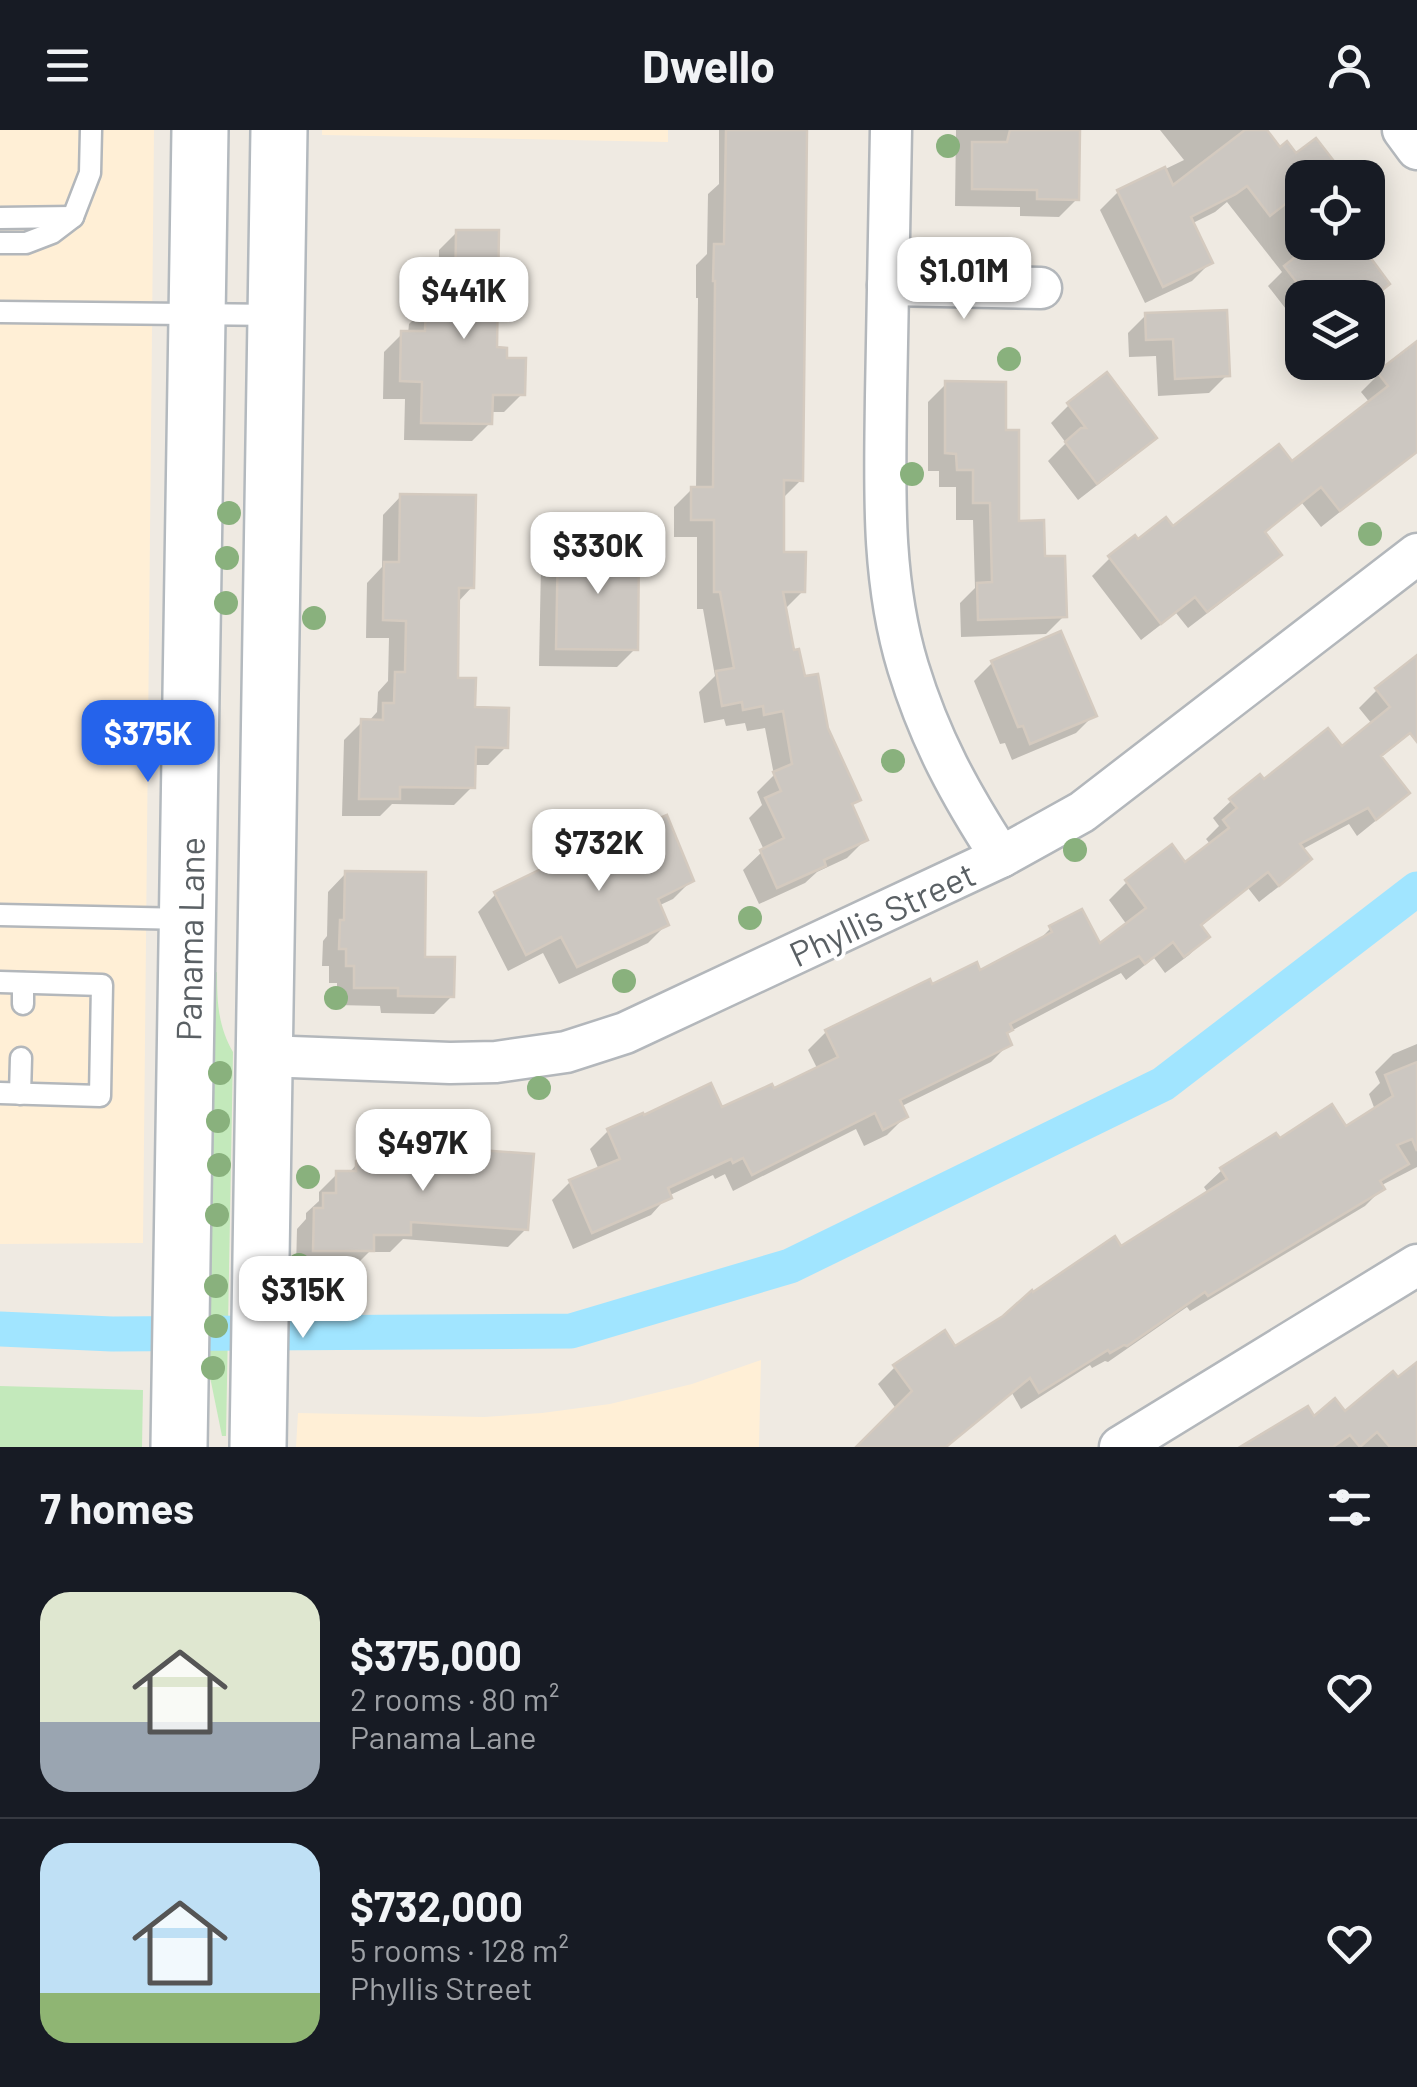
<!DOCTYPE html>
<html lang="en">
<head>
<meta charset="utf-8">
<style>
	:root { --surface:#171b24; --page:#242831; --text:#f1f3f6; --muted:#9ea1a6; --line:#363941; --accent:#2563eb }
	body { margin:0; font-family:Barlow,sans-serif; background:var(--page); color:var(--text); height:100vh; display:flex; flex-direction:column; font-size:38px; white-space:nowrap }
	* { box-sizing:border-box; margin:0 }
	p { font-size:32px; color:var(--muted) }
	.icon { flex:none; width:55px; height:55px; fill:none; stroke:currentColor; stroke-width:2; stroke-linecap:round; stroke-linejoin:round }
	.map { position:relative; height:1317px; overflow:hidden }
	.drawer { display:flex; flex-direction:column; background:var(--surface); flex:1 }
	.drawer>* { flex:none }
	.controls { position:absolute; left:1285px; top:30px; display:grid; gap:20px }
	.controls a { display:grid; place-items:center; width:100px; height:100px; border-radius:20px; background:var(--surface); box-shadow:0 5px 25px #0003; font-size:50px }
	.price { position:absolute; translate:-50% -85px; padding:0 22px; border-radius:20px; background:#fff; color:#222; font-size:32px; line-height:65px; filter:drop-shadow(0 2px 5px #0008) }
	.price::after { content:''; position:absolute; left:50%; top:60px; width:30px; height:22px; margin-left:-15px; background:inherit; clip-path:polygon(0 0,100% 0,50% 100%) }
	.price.selected { background:var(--accent); color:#fff }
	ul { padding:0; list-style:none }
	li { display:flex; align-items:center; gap:30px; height:250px; padding:0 40px }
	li+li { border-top:2px solid var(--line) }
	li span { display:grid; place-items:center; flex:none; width:280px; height:200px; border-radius:30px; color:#555 }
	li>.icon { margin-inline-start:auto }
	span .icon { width:120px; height:120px; fill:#fffc; stroke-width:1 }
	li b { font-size:42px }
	h2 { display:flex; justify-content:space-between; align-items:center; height:120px; padding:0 40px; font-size:42px }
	header { display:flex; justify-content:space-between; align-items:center; height:130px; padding:0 40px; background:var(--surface); font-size:45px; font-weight:700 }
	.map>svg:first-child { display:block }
	.commercial { fill:#ffefd6 }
	.green { fill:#c3e9bb }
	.shadow { fill:#0003 }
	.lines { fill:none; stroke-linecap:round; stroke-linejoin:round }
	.canal { stroke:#a1e5ff; stroke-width:35 }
	.building { fill:#ccc7c1; stroke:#d4cabf; stroke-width:2.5 }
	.service-casing { stroke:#b3b7bb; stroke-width:25 }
	.minor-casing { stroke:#b3b7bb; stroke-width:45 }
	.secondary-casing { stroke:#b3b9be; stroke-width:60 }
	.service { stroke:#fff; stroke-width:20 }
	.minor { stroke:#fff; stroke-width:40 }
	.secondary { stroke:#fff; stroke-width:55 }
	.tree { fill:#89b17d }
	.labels { text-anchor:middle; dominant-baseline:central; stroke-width:8; stroke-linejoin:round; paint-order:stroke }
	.street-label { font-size:35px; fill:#5a6064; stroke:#fff }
</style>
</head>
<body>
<header><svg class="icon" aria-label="menu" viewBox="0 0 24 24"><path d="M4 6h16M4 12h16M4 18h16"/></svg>Dwello<svg class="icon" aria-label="person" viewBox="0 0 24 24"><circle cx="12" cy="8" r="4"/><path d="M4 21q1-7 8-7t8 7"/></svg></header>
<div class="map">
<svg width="1417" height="1317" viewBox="0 0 1417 1317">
	<rect width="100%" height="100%" fill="#efeae2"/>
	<g class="commercial">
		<polygon points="0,0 154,0 143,1113 0,1114"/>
		<polygon points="322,0 668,0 668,12 322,5"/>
		<polygon points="761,1230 759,1317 296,1317 298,1283 484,1287 542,1283 610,1274 692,1254"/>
	</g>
	<g class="green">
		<path d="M217 842C217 872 218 896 233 922L226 1306H222L209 1242 214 843Z"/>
		<polygon points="0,1256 143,1260 142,1317 0,1317"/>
	</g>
	<g class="shadow">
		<polygon points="719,0 805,0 801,350 783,368 781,424 803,461 784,480 792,523 858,669 850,677 865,710 847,728 817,742 805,753 759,774 743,740 764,720 749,688 762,675 757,662 774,645 765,598 747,601 745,593 726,596 724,589 704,593 699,562 715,546 703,479 697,479 697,407 674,407 674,377 692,359 696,359 698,168 696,168 696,135 707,124 708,64 719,54"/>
		<polygon points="956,0 1077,0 1077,69 1059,87 1020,86 1020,77 955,76"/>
		<polygon points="1160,0 1264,0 1302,48 1302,112 1387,153 1368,173 1368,168 1302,168 1302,172 1289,183 1268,156 1282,142 1227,72 1215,82 1191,94 1210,133 1192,151 1145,173 1100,80 1118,62 1184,30"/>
		<polygon points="1368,81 1376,93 1368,102"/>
		<polygon points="457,102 494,220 505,231 522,264 504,282 490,282 490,293 472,311 404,310 405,269 383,269 384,222 402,204 408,204 409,194 427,176 438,177 439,120"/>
		<polygon points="1146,185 1227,245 1209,263 1158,266 1156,226 1129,227 1128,203"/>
		<polygon points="1417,214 1417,321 1321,397 1302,373 1263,404 1279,424 1261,442 1188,498 1176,483 1141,510 1092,446 1110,428 1138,412 1173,399 1291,334 1370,273 1361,262 1379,244"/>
		<polygon points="1106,246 1154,307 1136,325 1078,370 1048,331 1066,313 1051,293 1069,275"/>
		<polygon points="946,254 1003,302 1016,393 1042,429 1064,486 1046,504 961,507 960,473 975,458 973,390 956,390 956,357 939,357 939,341 928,341 928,272"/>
		<polygon points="401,366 472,457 457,473 455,550 473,580 506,617 488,635 473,635 472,657 454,675 392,674 380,686 342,686 344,610 362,592 368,592 377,582 378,562 388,551 389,508 366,508 367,453 382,437 383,385"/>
		<polygon points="559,417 635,519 617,537 539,536 541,435"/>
		<polygon points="1417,528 1417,598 1380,628 1407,662 1389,680 1357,706 1349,694 1301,720 1309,729 1291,747 1259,772 1248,758 1200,797 1207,807 1189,825 1165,843 1154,828 1126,850 1121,843 1005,904 1009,914 991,932 900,977 905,987 887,1005 864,1016 856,999 733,1061 725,1044 715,1049 713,1045 668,1066 651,1085 573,1119 552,1070 570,1052 599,1040 590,1019 608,1001 721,980 773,962 818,940 808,920 826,902 929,852 931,857 979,843 1035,814 1051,798 1099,816 1127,795 1109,770 1127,752 1185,735 1211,715 1206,709 1219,696 1213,688 1231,671 1263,652 1342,619 1372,594 1359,578 1377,560"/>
		<polygon points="992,533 1094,585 1076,603 1012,630 1005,613 1000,614 974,551"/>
		<polygon points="346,743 452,866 434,884 381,883 380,876 337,875 337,853 329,853 329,836 322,836 323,811 327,806 328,762"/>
		<polygon points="691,751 673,769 658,776 666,795 648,813 559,854 543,823 508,841 478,782 496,764"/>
		<polygon points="1417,914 1417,1037 1380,1056 1382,1059 1365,1076 1190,1181 1187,1177 1108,1232 1105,1231 1092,1238 1090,1235 1021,1279 1012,1263 859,1317 897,1280 878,1254 895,1237 954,1220 1208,1063 1204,1057 1222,1040 1279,1012 1345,999 1375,980 1369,964 1380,953 1375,942 1393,924"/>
		<polygon points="373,1016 526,1099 508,1117 403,1109 390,1122 369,1122 353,1138 296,1138 297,1099 306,1089 306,1083 319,1071 319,1062 337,1044 348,1044"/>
		<polygon points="1398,1251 1417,1254 1417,1317 1245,1317 1314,1290 1345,1284"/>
	</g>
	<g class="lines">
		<polyline class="canal" points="0,1199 112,1204 571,1201 790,1136 1163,954 1417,759"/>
	</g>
	<g class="building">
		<polygon points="726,0 807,0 803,351 784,350 784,422 806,422 805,462 783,462 794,520 799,519 805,546 818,544 828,598 861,670 852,674 868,710 824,730 826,736 777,758 760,720 784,708 765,668 781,661 773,642 792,634 783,581 764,585 763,576 743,580 742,572 722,576 716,541 734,538 720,462 714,462 714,390 691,390 691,357 713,357 715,151 713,151 714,114 724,114"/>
		<polygon points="1010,0 1080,0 1079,70 1037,69 1037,60 972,59 972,12 1007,12"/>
		<polygon points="1245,0 1267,0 1280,17 1287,11 1296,23 1316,8 1347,48 1302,48 1302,61 1270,86 1247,56 1236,64 1191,87 1213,133 1163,157 1117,60 1165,37 1173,55"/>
		<polygon points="456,100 499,100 497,217 507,218 507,228 526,228 525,265 493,265 492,294 421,293 422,252 400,251 401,201 425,201 426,174 455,174"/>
		<polygon points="1291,112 1359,112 1390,154 1372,168 1331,168 1322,156 1308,167 1284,136 1299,124"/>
		<polygon points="1227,180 1230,246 1175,249 1173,209 1146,210 1145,183"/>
		<polygon points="1417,211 1417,322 1340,381 1321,357 1265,402 1282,425 1207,482 1195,467 1161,494 1108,426 1135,405 1138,409 1166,387 1173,396 1279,314 1292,331 1388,256 1377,242"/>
		<polygon points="1107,242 1157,308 1097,354 1065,312 1081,298 1086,298 1067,273"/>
		<polygon points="945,251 1006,252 1006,300 1019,300 1019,391 1044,390 1045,426 1065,426 1067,487 978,490 977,453 992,452 990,373 973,373 973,340 957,340 956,324 945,323"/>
		<polygon points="400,364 476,365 474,458 459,458 458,548 476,548 475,577 509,578 508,618 476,617 475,658 400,657 400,669 359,669 361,589 383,590 383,573 394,573 395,542 405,542 406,491 383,490 384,432 399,432"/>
		<polygon points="558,414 639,415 638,520 556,519"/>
		<polygon points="1061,501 1097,586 1030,614 1023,596 1018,597 991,531"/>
		<polygon points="1417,525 1417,612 1410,603 1381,626 1410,663 1376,690 1368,678 1300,714 1312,729 1279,756 1268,742 1201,795 1210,807 1184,827 1173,812 1145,834 1139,826 1010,894 1013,900 1007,903 1012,915 900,970 908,987 883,1000 875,983 752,1045 743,1028 733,1033 731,1029 668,1058 672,1068 592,1103 569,1050 620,1029 607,999 643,983 644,985 711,953 722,977 772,954 774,958 838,927 825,900 930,849 932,854 977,832 980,840 1052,802 1049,796 1082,779 1100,813 1146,778 1125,750 1172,714 1185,732 1229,698 1223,690 1237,678 1229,669 1260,644 1264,649 1328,598 1342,616 1390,577 1375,558"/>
		<polygon points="667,685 694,751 658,769 669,795 577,837 561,807 526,825 494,762 568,726"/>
		<polygon points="345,741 426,742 425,827 455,827 454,867 398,866 398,858 354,858 354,836 346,836 346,819 339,819 340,790 344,790"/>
		<polygon points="1417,932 1417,1021 1412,1009 1397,1015 1409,1034 1380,1051 1385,1059 1208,1166 1205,1162 1127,1216 1124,1215 1110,1223 1108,1220 1039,1263 1030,1248 946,1317 856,1317 912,1261 893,1235 945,1200 955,1216 1003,1186 1032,1160 1033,1162 1115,1106 1121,1116 1227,1049 1220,1038 1276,1003 1280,1008 1332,974 1346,996 1393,966 1385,945"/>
		<polygon points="372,1013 411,1013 411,1015 534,1024 528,1100 411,1092 411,1105 374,1105 374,1121 313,1121 314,1078 323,1078 323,1063 336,1063 336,1041 356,1041 356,1031 372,1031"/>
		<polygon points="1417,1232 1417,1317 1390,1317 1377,1302 1360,1317 1350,1305 1333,1317 1240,1317 1308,1276 1314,1286 1335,1268 1345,1281 1393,1241 1398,1247"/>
	</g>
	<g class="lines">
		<defs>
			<g id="service">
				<polyline points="0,88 73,87"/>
				<polyline points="0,113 26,113 52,103 73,87 90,43 91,0"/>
				<polyline points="0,182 273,185"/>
				<polyline points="0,785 187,789"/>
				<polyline points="0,852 102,855 100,966 0,963"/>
				<polyline points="23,874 23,853"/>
				<polyline points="20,964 21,928"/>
			</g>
			<g id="minor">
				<path d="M891 0C889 89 888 177 886 266 885 357 881 448 908 537 930 609 960 664 1001 727"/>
				<polyline points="1403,0 1417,19"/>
				<polyline points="888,155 1041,158"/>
				<polyline points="265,926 450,933 496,932 566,922 625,903 1001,727 1082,682 1417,424"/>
				<polyline points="1120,1317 1417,1135"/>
			</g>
			<g id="secondary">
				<polyline points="179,1317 200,0"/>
				<polyline points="258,1317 279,0"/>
			</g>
		</defs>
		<use href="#service" class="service-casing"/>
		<use href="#minor" class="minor-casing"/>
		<use href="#secondary" class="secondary-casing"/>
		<use href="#service" class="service"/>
		<use href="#minor" class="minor"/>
		<use href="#secondary" class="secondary"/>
	</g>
	<g class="tree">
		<circle cx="948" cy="16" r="12"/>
		<circle cx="1009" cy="229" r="12"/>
		<circle cx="912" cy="344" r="12"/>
		<circle cx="229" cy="383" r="12"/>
		<circle cx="1370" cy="404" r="12"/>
		<circle cx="227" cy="428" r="12"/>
		<circle cx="226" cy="473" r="12"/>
		<circle cx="314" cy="488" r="12"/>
		<circle cx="893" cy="631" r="12"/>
		<circle cx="1075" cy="720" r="12"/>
		<circle cx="750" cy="788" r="12"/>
		<circle cx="624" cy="851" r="12"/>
		<circle cx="336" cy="868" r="12"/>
		<circle cx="220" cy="943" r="12"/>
		<circle cx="539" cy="958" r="12"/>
		<circle cx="218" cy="991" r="12"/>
		<circle cx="219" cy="1035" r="12"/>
		<circle cx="308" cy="1047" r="12"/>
		<circle cx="217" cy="1085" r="12"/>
		<circle cx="299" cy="1135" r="12"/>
		<circle cx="216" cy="1156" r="12"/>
		<circle cx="216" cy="1196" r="12"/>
		<circle cx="213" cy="1238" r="12"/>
	</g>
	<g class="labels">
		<g class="street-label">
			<text transform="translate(882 783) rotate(-25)">Phyllis Street</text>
			<text transform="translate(189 809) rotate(-89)">Panama Lane</text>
		</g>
	</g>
</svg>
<div class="controls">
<a><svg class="icon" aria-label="locate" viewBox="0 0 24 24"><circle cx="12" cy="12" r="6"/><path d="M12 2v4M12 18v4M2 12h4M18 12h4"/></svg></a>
<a><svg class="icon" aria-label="layers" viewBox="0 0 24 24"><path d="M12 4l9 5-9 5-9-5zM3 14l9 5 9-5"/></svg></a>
</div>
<b class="price" style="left:964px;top:192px">$1.01M</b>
<b class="price" style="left:464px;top:212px">$441K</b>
<b class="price" style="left:598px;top:467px">$330K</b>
<b class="price selected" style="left:148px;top:655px">$375K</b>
<b class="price" style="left:599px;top:764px">$732K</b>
<b class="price" style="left:423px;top:1064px">$497K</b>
<b class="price" style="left:303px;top:1211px">$315K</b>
</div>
<section class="drawer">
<h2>7 homes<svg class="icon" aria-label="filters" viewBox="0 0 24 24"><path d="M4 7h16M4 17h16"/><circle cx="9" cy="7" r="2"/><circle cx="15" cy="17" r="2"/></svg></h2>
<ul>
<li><span style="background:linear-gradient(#dfe7d0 65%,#9aa5b1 0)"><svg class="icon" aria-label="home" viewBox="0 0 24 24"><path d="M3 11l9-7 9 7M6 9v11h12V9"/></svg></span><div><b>$375,000</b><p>2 rooms · 80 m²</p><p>Panama Lane</p></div><svg class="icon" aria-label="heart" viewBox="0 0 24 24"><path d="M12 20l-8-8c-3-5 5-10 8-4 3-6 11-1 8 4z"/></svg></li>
<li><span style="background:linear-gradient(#bfe0f5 75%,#8fb573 0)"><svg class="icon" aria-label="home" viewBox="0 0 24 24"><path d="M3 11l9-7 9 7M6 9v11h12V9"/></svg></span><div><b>$732,000</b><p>5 rooms · 128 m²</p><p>Phyllis Street</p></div><svg class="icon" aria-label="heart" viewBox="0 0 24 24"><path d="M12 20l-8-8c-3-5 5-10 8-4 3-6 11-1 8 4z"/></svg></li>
</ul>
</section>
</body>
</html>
